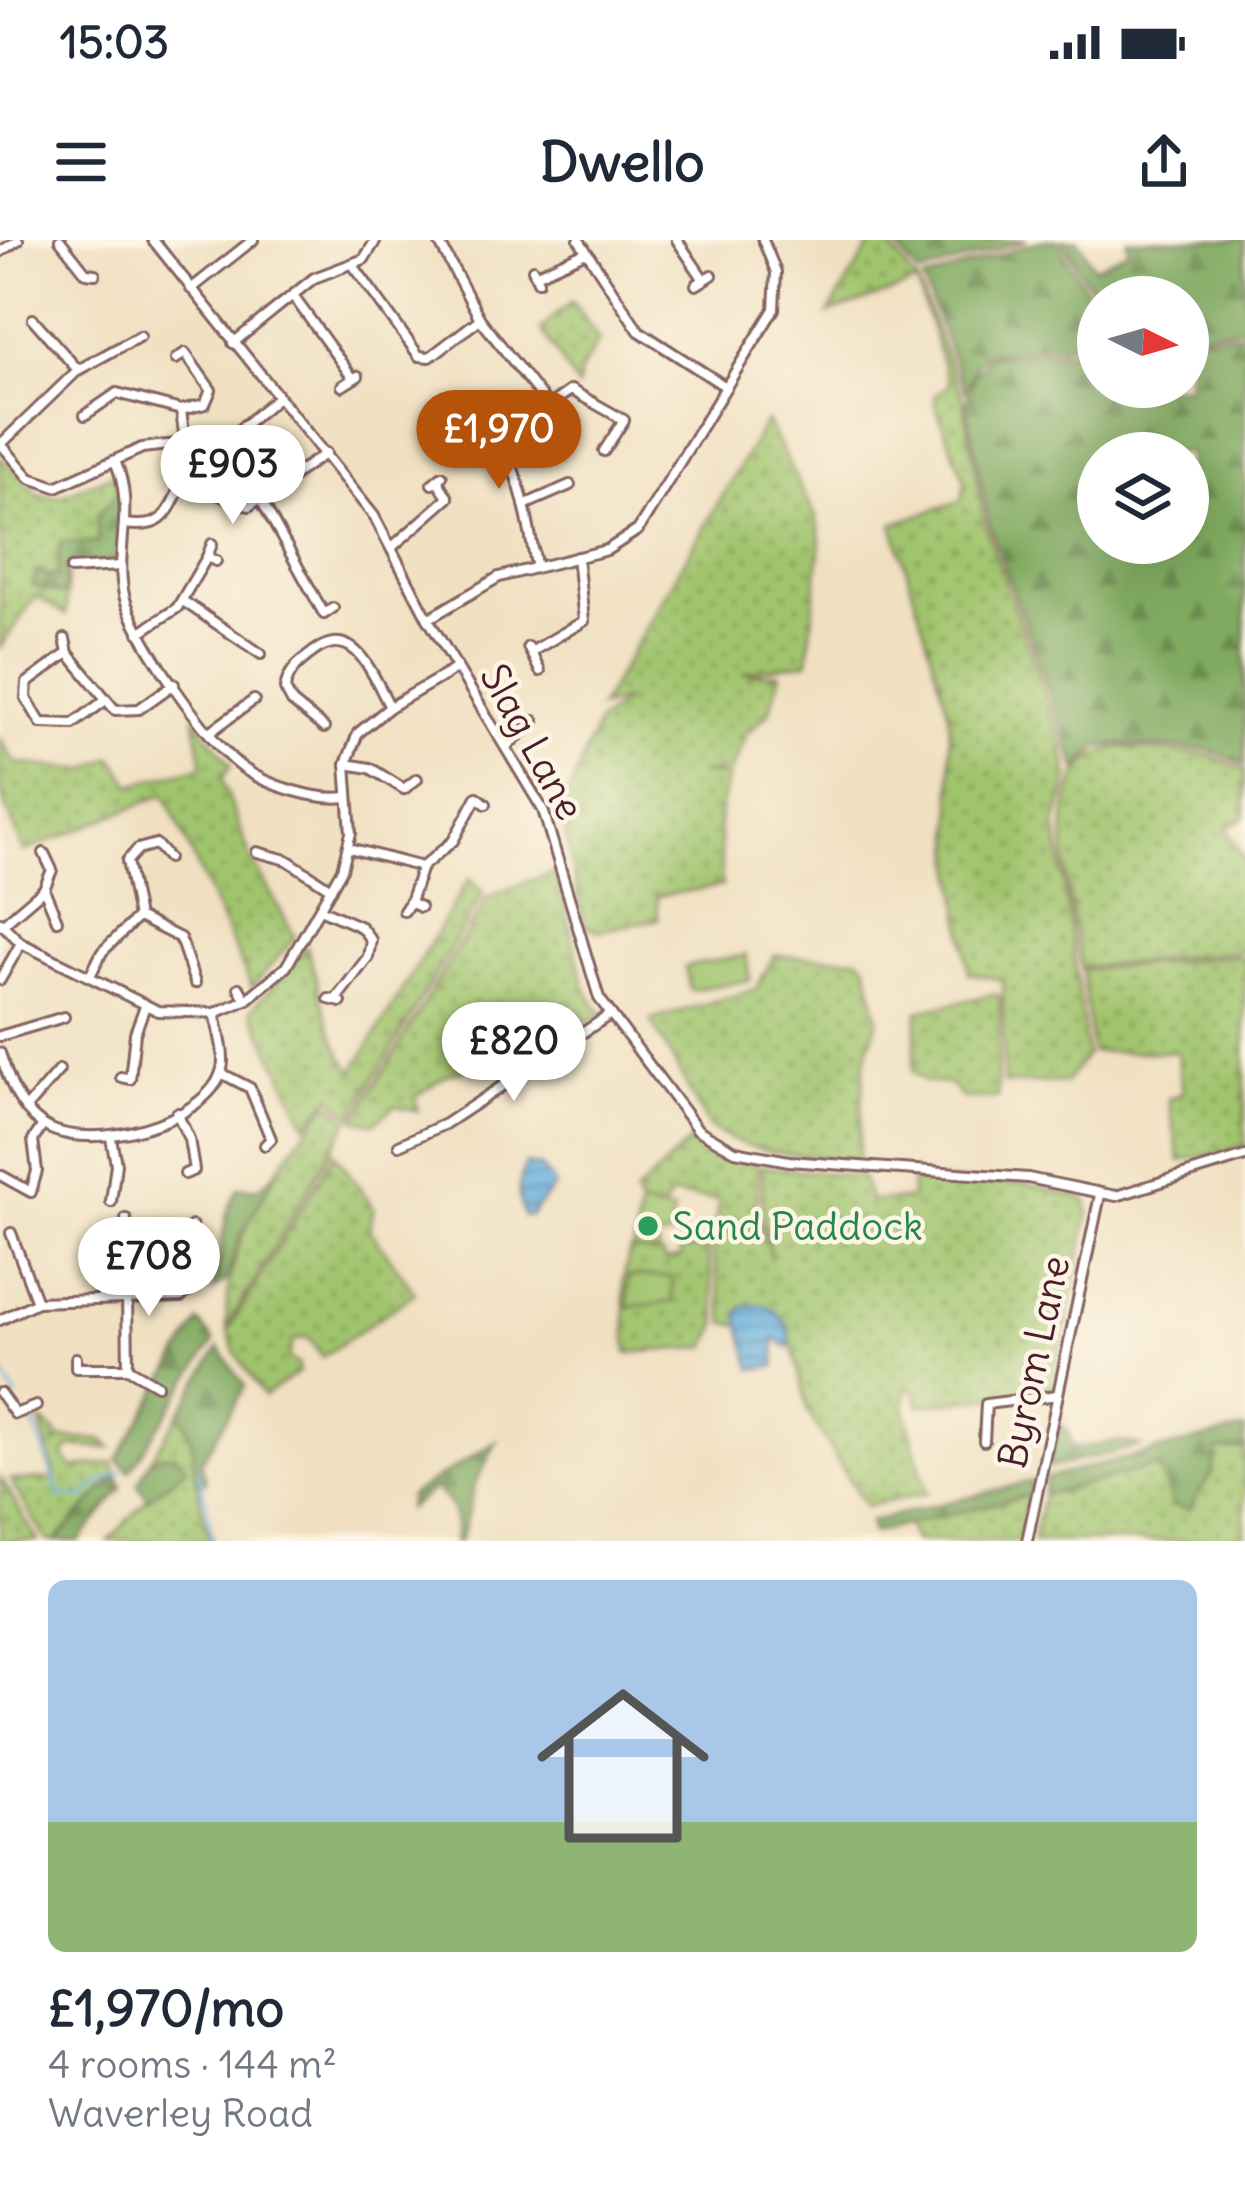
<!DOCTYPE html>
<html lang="en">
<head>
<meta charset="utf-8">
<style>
	:root { --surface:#fff; --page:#f6f6f7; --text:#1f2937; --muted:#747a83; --accent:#b45309 }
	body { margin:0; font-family:Delius,sans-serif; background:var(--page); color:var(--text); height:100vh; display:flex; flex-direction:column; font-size:45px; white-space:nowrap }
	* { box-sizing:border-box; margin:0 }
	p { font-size:39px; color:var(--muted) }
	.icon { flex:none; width:66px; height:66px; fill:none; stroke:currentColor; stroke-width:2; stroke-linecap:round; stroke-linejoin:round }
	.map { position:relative; height:1301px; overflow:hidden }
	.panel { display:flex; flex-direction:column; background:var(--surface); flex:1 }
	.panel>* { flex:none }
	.needle { width:78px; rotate:95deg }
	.buttons { position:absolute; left:1077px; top:36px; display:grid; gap:24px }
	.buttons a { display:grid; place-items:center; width:132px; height:132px; border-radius:50%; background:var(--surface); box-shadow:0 12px 48px #0002; font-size:60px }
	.price { position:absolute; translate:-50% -102px; padding:0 27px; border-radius:42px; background:#fff; color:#222; font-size:39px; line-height:78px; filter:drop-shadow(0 3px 6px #0008) }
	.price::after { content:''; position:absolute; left:50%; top:72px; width:36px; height:27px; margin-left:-18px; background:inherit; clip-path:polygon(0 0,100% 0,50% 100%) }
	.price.active { background:var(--accent); color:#fff }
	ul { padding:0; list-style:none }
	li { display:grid; align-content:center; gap:24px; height:636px; padding:0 48px }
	li span { display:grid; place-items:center; height:372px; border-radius:18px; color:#555 }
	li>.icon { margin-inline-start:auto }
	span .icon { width:216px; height:216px; fill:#fffc; stroke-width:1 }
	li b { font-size:51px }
	.status { display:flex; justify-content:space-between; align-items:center; height:84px; padding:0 60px; background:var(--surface); direction:ltr }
	.status svg { height:33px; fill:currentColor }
	header { display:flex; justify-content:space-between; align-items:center; height:156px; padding:0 48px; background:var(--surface); font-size:54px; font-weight:800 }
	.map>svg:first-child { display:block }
	.grass { fill:url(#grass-dots); stroke:#75724c; stroke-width:3 }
	.forest { fill:url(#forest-firs); stroke:#656446; stroke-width:3; fill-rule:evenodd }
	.pitch { fill:#a0c46d; stroke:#75724c; stroke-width:3 }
	.water { fill:url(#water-rules); stroke:#586885; stroke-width:3 }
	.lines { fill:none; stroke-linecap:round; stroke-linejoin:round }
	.stream { stroke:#67b1df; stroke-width:3 }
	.minor-casing { stroke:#846360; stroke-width:14 }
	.minor { stroke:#fff; stroke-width:8 }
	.leisure-dot { fill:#2e9e5b; stroke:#fcf5e5; stroke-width:4.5 }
	.labels { text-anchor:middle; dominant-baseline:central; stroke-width:9; stroke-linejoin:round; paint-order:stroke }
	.street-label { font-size:39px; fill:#4a1f2b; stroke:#fcf5e5 }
	.leisure-label { font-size:39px; fill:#27864d; stroke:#fcf5e5; text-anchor:start }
</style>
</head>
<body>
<div class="status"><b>15:03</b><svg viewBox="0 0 49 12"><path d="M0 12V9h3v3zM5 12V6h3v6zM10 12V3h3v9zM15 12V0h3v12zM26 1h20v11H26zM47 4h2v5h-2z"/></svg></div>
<header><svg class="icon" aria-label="menu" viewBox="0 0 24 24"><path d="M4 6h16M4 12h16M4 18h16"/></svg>Dwello<svg class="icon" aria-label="share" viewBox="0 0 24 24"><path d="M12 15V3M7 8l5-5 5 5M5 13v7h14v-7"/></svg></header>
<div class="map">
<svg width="1245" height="1301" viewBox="0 0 1245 1301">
	<defs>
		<pattern id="grass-dots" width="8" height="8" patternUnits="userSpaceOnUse" patternTransform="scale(3)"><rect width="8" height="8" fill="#a0c46d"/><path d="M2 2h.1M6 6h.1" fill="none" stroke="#849f5a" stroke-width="1.8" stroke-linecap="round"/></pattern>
		<pattern id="forest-firs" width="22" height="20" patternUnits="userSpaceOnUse" patternTransform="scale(3)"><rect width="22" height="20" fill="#80aa60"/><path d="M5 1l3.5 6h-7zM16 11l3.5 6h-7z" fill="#6b8a4f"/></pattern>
		<pattern id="water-rules" width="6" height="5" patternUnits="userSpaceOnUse" patternTransform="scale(3)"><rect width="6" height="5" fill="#67b1df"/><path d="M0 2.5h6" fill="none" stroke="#578fb5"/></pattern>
	</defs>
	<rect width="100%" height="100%" fill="#fcf5e5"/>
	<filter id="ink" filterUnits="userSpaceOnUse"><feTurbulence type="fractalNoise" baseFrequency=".00833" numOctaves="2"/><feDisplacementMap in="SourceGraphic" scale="24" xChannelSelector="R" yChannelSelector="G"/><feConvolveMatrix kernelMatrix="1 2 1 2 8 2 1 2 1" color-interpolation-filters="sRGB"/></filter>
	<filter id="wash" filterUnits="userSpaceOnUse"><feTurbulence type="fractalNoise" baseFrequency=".004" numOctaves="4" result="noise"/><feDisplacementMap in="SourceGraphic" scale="48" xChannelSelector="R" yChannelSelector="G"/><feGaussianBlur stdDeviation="2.7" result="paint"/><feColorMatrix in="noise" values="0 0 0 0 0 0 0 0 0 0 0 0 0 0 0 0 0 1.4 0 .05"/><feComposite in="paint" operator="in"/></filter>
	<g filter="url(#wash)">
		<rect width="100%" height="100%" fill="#f0e0c1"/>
		<g class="grass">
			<polygon points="874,0 885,0 917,42 963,159 985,284 1063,506 1069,537 1056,584 1087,814 1066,842 1004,844 1003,740 969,733 954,624 949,473 893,284 962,260 965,241 935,165 935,155 949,145 917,43 828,74"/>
			<polygon points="572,61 599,100 580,132 578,148 541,89"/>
			<polygon points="766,181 816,276 821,300 808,422 742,433 781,434 769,473 746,494 731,531 700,533 728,537 719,574 722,646 657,656 658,679 598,691 584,684 561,573 598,482 626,460 599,468"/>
			<polygon points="0,217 40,255 61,256 113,234 124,274 118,321 68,326 66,375 36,356 0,408"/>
			<polygon points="194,476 231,525 222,539 249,614 295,697 252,748 165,554 24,612 0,551 0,499 16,523 85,530 113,517 131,545 203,526"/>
			<path d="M1122 507 1208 515 1245 530V577L1226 588 1245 620V711L1081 728C1073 671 1031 516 1122 507Z"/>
			<polygon points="556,631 585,748 602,774 540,807 535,798 487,826 483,822 447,835 415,857 418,871 395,866 374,883 355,879 488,657"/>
			<path d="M469 639 484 652 352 876 331 857 306 884 251 770 307 707C322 752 325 794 353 832Z"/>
			<path d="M774 716 859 718 867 725 878 779 865 821 858 920C810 916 749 916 709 887L651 780 756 749Z"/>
			<polygon points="1234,716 1245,719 1245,907 1180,921 1168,859 1183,853 1177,812 1092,812 1082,730"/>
			<polygon points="995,754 1000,757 997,858 963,859 950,844 926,842 913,832 918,771"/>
			<path d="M329 863 349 880 227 1087C221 1004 276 923 329 863Z"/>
			<polygon points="695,896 716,912 758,926 756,968 771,1020 762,968 762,926 862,937 870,961 911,959 912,940 1026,944 1086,959 1089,972 1053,1150 920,1165 916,1152 907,1147 904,1167 927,1253 865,1266 808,1172 788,1085 764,1066 744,1066 744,1085 725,1083 712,1006 719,960 672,955 661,970 640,966 635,954"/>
			<polygon points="335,913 374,968 369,988 415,1053 322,1117 308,1097 294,1100 288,1117 298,1124 299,1132 264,1156 235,1112 228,1091"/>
			<polygon points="707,1007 718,1084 707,1107 628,1113 623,1039 630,1010 661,1014 666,1021 681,1018 680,1010"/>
			<path d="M179 1174C205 1211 192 1259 212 1301H109L145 1261 186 1228 161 1215 149 1222Z"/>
			<polygon points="41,1181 57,1194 56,1203 62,1198 104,1200 111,1208 70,1207 63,1216 73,1228 113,1223 117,1234 55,1301 47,1301 10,1240 55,1239"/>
			<path d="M1245 1208V1295L1197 1301H1033L1043 1255 1158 1226 1174 1265C1200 1252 1211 1240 1217 1211Z"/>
			<polygon points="0,1237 38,1301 0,1301"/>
			<polygon points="1029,1255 1018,1301 914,1301 907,1284"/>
		</g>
		<g class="forest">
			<polygon points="891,0 1027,0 919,35"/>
			<polygon points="1042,0 1056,0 1098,69 1098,102 988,113 977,122 965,151 923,41"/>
			<polygon points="1061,0 1078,0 1095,28 1129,10 1127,0 1245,0 1245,88 1188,94 1188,57 1098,59"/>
			<path d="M1245 93V525L1209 510 1117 504 1097 507 1077 530 989 283 966 162 974 134 990 116 1098 108V147H1188V97ZM1098 213H1188V303H1098Z"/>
			<polygon points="119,251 123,274 116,320 67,327 65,355 34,347 36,331 57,337 60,302 98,303 97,276"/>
			<polygon points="278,930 239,999 226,1041 213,1050 227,973 238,948 259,948"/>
			<polygon points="199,1082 214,1101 130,1231 117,1220"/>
			<path d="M219 1108 245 1146 201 1222 206 1241 198 1244C188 1213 200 1203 179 1174Z"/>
			<path d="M1059 1182 1068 1191 1071 1206C1099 1212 1101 1194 1140 1206L1048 1228Z"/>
			<polygon points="1245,1189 1245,1208 1217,1211 1212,1234 1188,1270 1174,1265 1158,1226 1043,1255 1046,1238"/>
			<path d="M496 1202 475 1244 460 1301H454C458 1277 453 1264 435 1248L407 1269 409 1256Z"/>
			<polygon points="161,1215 176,1215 187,1228 148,1259 138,1244 149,1222"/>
			<polygon points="117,1234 122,1248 79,1301 55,1301"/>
			<polygon points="1032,1241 1029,1255 872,1293 869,1282"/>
		</g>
		<g class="pitch">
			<polygon points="746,715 750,740 690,750 685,727"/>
			<polygon points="640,966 673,972 672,996 657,999 659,1014 633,1010"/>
			<polygon points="628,1036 672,1037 673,1062 628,1067"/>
		</g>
		<g class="water">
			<path d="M526 924 541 927 555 946 530 976H524C516 957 518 942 526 924Z"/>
			<path d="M764 1065C779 1070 795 1091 789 1107L774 1099 776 1126 752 1129 738 1074 744 1066Z"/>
		</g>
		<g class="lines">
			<g class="stream">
				<polyline points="0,1129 17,1157"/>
				<polyline points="33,1179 60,1256 83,1258 98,1243 122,1232"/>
				<polyline points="199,1229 213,1301"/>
			</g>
		</g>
	</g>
	<g filter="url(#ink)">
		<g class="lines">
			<defs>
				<g id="minor">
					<polyline points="60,0 86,33 95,34"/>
					<polyline points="153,0 374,276 428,379 543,570 599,758 698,890 735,911 789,921 1028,938 1116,956 1245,916"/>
					<polyline points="438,0 480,79 547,164"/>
					<polyline points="579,0 639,91 726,147"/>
					<polyline points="677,0 704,40"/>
					<polyline points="0,12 18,0"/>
					<polyline points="353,25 419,116 430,117 480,79"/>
					<polyline points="533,29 538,41"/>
					<polyline points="535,35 586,12"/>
					<polyline points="696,45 712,35"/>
					<polyline points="191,49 253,0"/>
					<polyline points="293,56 352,137"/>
					<polyline points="33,79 78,130"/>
					<polyline points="233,103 314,38 364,19 376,0"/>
					<polyline points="176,119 185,113 211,150 205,164 181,170"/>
					<polyline points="342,146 358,136"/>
					<path d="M471 172C520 211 524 266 536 324"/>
					<polyline points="85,175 117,153 181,170 185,202"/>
					<polyline points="257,195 295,236"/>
					<polyline points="500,199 571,150 624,180 604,211"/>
					<polyline points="0,203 30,238 56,247 142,208 229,198 277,158"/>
					<polyline points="1,204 78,130 140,96"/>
					<path d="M115 221C136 267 114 308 124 355 133 395 210 505 243 528 268 546 317 561 347 557"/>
					<polyline points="432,244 442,236"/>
					<polyline points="206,250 249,266 326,213"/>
					<polyline points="261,260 324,374 333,368"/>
					<polyline points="524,265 570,245"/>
					<path d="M125 284C158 289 168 278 179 248"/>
					<polyline points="212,304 207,317 216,321"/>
					<polyline points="391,308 448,258 437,240"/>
					<polyline points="71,329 120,326"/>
					<polyline points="183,361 261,414"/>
					<polyline points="428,379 499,337 607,310 638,290 774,69 776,32 763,0"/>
					<polyline points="139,393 177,368 207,317"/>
					<polyline points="65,399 68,413 115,470 139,469 174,444"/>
					<polyline points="528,407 540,431"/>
					<polyline points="531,412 584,381 577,317"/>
					<polyline points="68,413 27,443 26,458 41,483 73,484 103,462"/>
					<path d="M324 488 292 462 285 449C288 430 299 423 313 412 355 381 372 435 390 467"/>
					<polyline points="210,492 254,460"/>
					<polyline points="506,507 534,481"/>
					<polyline points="346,524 370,528 404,549 417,539"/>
					<polyline points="349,608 422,627 453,601 477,557 486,564"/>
					<polyline points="257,612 287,620 331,649"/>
					<polyline points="44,649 52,630 44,613"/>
					<polyline points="410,662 422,627"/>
					<polyline points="320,669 361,687 371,700 368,717 336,759"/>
					<polyline points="404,671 410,662 420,667"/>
					<polyline points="138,677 127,621 138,609 156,604 168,618"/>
					<polyline points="138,677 180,698 195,743"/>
					<polyline points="0,682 21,703 158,771 215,773 246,760 286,727 342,629 351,593 346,524 358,493 390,467 457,428"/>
					<polyline points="2,685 44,649 57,680"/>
					<polyline points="91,734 102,712 138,677"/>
					<polyline points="0,740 21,703"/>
					<polyline points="239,748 246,760"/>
					<polyline points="329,759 341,762"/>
					<polyline points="0,796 64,777"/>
					<path d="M0 813C9 840 17 866 42 884 86 915 209 883 222 829 226 812 217 789 215 773"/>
					<polyline points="221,833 250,848 271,899 265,905"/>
					<polyline points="121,837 130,839 135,793 145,766"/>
					<polyline points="26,868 59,830"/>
					<polyline points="177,873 189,899 194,930 185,934"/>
					<polyline points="111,898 116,924 111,962"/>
					<polyline points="399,905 445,884 611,774"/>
					<polyline points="2,936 31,952 37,931 33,900 43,885"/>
					<polyline points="11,993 37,1062"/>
					<polyline points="0,1080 37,1062 181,1057 192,1047 192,986"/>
					<polyline points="76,1118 76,1128 128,1128 126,979"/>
					<polyline points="128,1128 157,1145"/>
					<polyline points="0,1153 15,1174 36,1166"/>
					<polyline points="984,1201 986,1164 1058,1155"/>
					<polyline points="1027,1301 1100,955"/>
				</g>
			</defs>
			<use href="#minor" class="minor-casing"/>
			<use href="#minor" class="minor"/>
		</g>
	</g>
	<circle class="leisure-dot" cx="648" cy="986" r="12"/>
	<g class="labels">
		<g class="street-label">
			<text transform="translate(532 502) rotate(61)">Slag Lane</text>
			<text transform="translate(1034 1122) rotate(-78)">Byrom Lane</text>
		</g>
		<g class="leisure-label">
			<text x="672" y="986">Sand Paddock</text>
		</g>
	</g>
</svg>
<div class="buttons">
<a><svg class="needle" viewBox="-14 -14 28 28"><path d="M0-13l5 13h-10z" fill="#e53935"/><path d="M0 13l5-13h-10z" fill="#747a83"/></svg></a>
<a><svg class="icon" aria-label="layers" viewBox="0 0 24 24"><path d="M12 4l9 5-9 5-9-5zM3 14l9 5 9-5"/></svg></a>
</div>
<b class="price active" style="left:499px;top:252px">£1,970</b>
<b class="price" style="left:233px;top:287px">£903</b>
<b class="price" style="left:514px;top:864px">£820</b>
<b class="price" style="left:149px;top:1079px">£708</b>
</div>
<section class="panel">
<ul>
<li><span style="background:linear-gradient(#a9c7e8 65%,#8fb573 0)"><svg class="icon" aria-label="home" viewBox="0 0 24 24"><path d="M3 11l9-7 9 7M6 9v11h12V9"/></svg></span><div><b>£1,970/mo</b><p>4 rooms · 144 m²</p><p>Waverley Road</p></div></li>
</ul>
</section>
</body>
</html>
